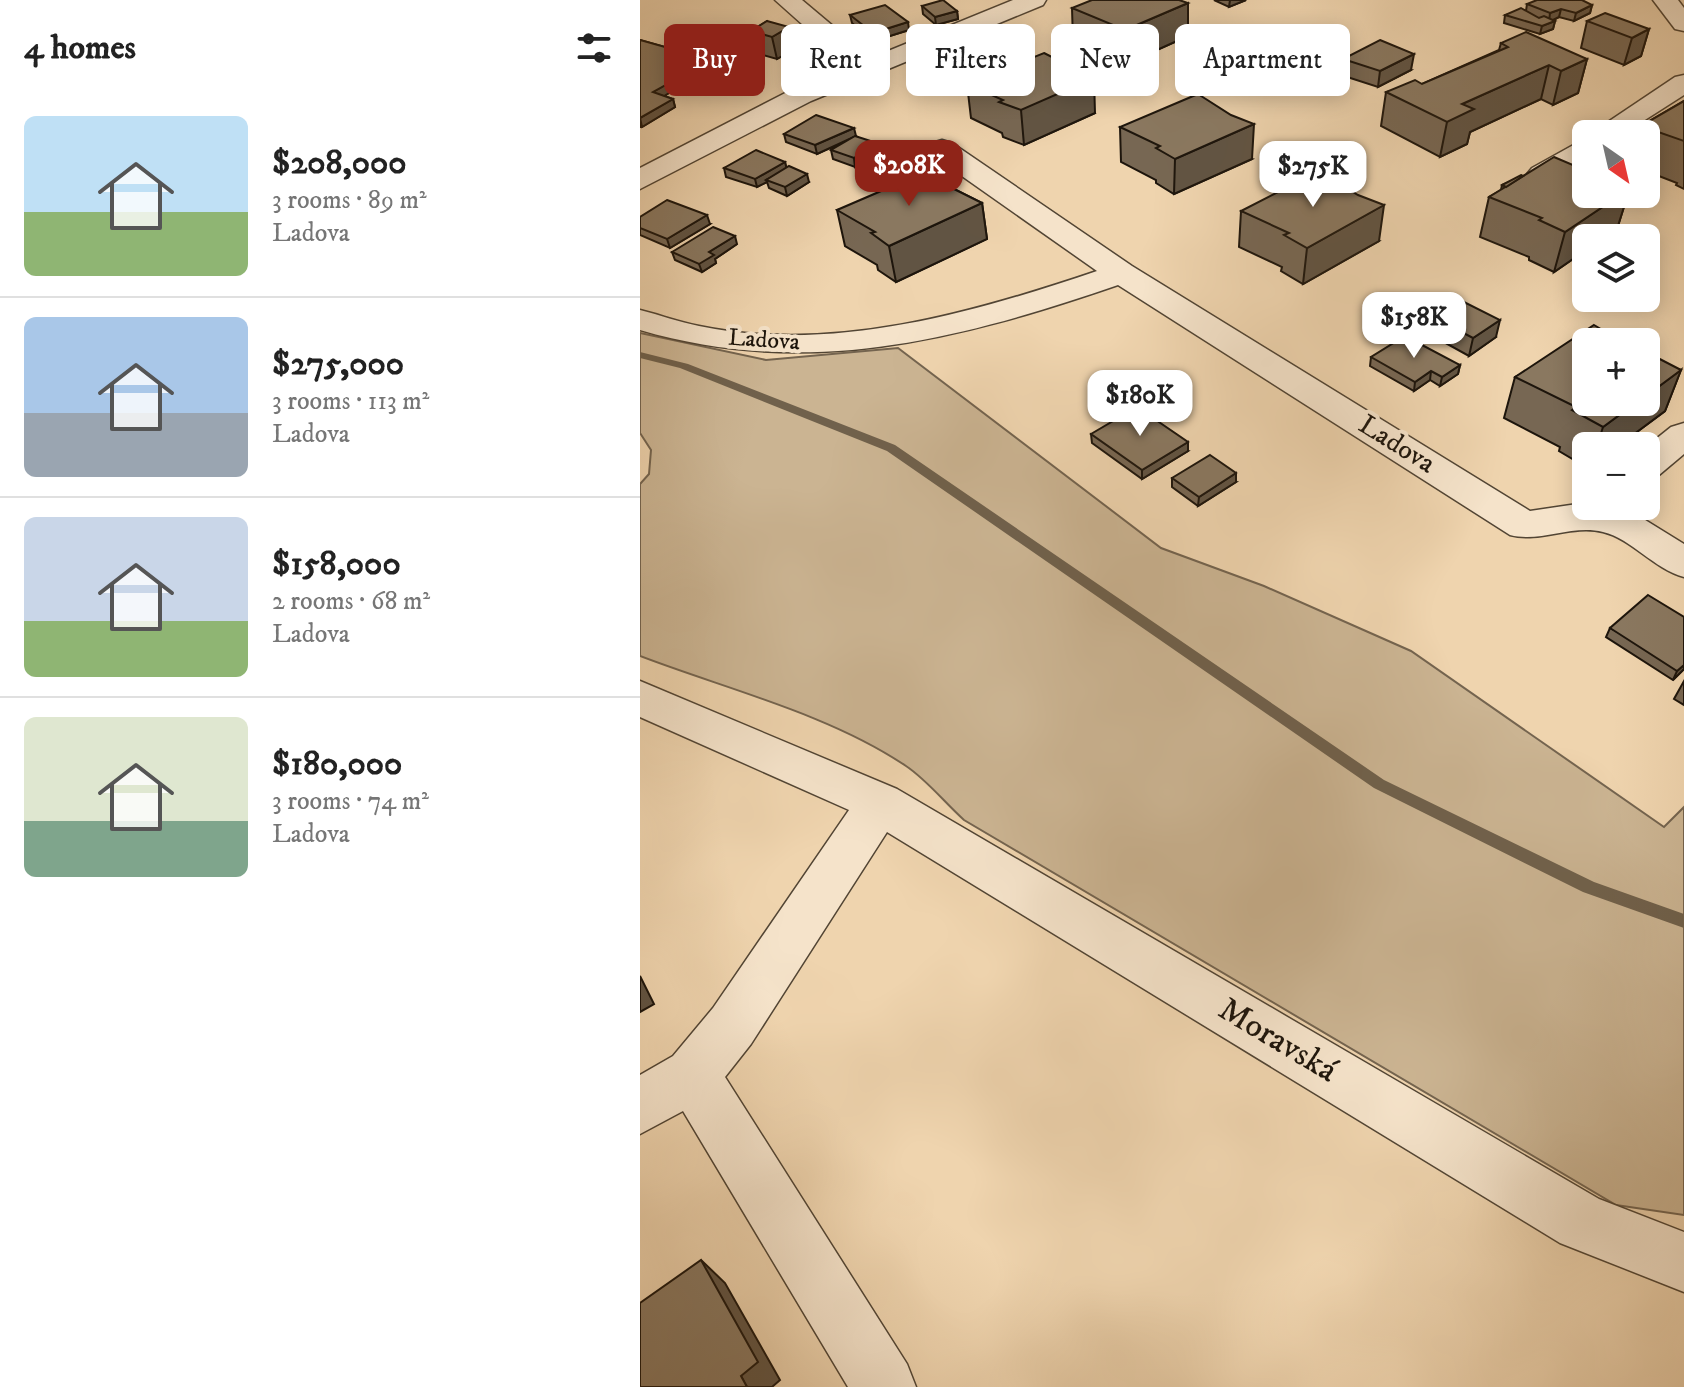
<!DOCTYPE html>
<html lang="en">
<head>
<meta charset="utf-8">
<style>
	:root { --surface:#fff; --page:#f2f2f2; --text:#222; --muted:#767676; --line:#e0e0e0; --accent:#8f2418 }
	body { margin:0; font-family:"IM FELL DW Pica",serif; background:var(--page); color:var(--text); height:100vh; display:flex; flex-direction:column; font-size:30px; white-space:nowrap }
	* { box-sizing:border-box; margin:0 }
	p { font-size:26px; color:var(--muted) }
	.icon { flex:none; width:44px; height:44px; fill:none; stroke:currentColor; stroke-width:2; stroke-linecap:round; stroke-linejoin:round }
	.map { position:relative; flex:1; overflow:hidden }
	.side { display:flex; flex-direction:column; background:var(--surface); width:640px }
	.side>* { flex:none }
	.hud { position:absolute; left:24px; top:24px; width:760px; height:72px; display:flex; gap:16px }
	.needle { width:52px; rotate:146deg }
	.fabs { position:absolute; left:932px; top:120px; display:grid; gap:16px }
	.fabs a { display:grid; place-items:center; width:88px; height:88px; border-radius:12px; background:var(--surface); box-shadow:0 4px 20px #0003; font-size:40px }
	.price { position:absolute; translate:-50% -68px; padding:0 18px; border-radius:16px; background:#fff; color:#222; font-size:26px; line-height:52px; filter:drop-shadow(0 2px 4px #0008) }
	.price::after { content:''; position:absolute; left:50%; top:48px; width:24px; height:18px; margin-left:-12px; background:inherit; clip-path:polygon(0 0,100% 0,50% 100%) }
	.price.current { background:var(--accent); color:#fff }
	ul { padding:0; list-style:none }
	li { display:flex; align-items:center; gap:24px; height:200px; padding:0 24px }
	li+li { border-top:2px solid var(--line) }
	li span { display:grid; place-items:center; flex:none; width:224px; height:160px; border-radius:12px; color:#555 }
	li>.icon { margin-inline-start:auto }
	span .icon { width:96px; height:96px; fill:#fffc; stroke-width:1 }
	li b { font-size:34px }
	h2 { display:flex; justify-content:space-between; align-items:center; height:96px; padding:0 24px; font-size:34px }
	.pill { padding:0 28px; border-radius:12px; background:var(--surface); box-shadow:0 4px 20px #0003; font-size:28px; line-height:72px }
	.pill.current { background:var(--accent); color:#fff }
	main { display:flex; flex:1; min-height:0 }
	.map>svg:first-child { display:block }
	.green { fill:#cbb492; stroke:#74644f; stroke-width:2 }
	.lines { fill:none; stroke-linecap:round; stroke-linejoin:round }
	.stream { fill:#70614c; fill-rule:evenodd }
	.minor-casing { stroke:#524534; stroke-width:3 }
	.minor { fill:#f5e3ca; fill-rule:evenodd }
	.wall { fill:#776753; stroke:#1d150c; stroke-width:2 }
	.shaded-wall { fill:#615443; stroke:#1d150c; stroke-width:2 }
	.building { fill:#8a7860; stroke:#1d150c; stroke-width:2 }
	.labels { text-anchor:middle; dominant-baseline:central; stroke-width:8; stroke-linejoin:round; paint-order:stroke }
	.far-street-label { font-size:24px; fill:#1d150c; stroke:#f5e3ca }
	.street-label { font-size:28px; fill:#1d150c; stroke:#f5e3ca }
	.near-street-label { font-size:34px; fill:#1d150c; stroke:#f5e3ca }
</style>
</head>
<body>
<main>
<section class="side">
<h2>4 homes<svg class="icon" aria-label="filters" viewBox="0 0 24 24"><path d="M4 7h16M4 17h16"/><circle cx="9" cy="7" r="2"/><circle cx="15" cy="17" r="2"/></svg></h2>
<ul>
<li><span style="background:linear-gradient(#bfe0f5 60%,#8fb573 0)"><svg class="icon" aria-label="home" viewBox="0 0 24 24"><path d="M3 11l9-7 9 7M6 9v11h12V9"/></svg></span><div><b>$208,000</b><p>3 rooms · 89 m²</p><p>Ladova</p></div></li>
<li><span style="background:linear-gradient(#a9c7e8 60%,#9aa5b1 0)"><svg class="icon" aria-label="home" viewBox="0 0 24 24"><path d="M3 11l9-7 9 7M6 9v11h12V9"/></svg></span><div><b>$275,000</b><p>3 rooms · 113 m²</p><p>Ladova</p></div></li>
<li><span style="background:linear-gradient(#c9d6e8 65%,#8fb573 0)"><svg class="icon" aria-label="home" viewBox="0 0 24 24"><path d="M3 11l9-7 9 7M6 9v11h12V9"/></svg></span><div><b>$158,000</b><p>2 rooms · 68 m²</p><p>Ladova</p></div></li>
<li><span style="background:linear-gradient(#dfe7d0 65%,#7fa58c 0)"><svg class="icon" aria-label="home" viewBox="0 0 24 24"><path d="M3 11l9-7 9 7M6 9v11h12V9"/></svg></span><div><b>$180,000</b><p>3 rooms · 74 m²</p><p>Ladova</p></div></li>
</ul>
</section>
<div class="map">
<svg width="1044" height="1387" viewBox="0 0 1044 1387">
	<rect width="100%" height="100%" fill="#efd4ae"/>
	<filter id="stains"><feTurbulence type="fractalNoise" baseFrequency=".0025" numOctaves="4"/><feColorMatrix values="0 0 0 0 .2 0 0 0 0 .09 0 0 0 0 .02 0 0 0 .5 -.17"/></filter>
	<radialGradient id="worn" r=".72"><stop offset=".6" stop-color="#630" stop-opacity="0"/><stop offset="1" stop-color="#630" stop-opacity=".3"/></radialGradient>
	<path class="green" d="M0 333 126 360 258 348 521 548 624 586 771 651 1024 827 1044 807V1215L976 1205 324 820C305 803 287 780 266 766 189 714 86 689 0 656V484L9 474 11 450 0 433Z"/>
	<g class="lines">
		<polygon class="stream" points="0,352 48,364 255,445 744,780 954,882 1044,914 1044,928 943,892 734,788 247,451 40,368 0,358"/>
		<defs>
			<g id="minor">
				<polygon points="135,0 162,0 231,58 373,0 406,0 403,5 171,101 0,189 0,168 153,89 209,66"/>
				<polygon points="1013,0 1038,0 1044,8 1044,31 1035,29"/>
				<polygon points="1044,75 1044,95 983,134 950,134 1035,77"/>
				<polygon points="946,138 946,158 912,180 892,180 887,174 892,168"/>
				<path d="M302 140 312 143 492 266 890 511 944 503 946 506 989 510 1044 544V577C1014 569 992 539 963 532 932 524 901 543 870 535L478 285C318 340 167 379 0 330V310C20 315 39 322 59 326 191 354 333 313 457 271L292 155 288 149 292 143Z"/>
				<polygon points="1044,423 1044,454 1019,475 1006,478 1006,447 1031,427"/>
				<polygon points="0,681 257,789 959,1199 1044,1232 1044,1292 920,1243 247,832 111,1044 85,1077 267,1364 276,1387 208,1387 43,1111 0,1134 0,1075 33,1056 73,1008 209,810 0,717"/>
			</g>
		</defs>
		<use href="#minor" class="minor-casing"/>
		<use href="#minor" class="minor"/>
	</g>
	<g class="wall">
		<polygon points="574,0 606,0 589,7"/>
		<polygon points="887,4 952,5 950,13 934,21 919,17 913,20 915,21 913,29 900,34 864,23 865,15 886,11"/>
		<polygon points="282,6 317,11 318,19 296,25 283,14"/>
		<polygon points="432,8 548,36 486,64 433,41"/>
		<polygon points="210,15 269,30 234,41 212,23"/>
		<polygon points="127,21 154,49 137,59 116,53 111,31"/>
		<polygon points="947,21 1009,29 1001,56 984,65 941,48"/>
		<polygon points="0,40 82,63 84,72 55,89 42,85 24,96 33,99 35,107 2,127 0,127"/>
		<polygon points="861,43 947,59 938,93 913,105 901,99 830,132 827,144 800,157 741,126 746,92 782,84 859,50"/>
		<polygon points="703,59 771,70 738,87 701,75"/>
		<polygon points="420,61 420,64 455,113 384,145 363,137 362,133 331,118 327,84"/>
		<polygon points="1044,101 1044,189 1036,185 1037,183 1006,171 1006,134 999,134 1001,126"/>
		<polygon points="480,127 612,159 534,194 516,183 516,180 481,162"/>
		<polygon points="144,134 216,136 239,152 215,167 193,159 191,150 210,139 177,154 146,142"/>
		<polygon points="145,162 146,168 169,182 147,196 129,188 127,182 117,187 86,177 84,168"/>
		<polygon points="940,168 939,171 946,194 988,194 977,229 964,238 946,238 946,250 914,272 889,260 889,257 840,237 849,197 861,190 862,185 883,176"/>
		<polygon points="308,186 342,203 347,239 256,282 238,270 237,265 205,246 197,210"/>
		<polygon points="601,211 739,241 663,284 641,271 642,267 599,247"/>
		<polygon points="0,217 70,224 30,248 0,235"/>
		<polygon points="97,244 75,259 76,263 62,272 35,260 32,252"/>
		<polygon points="792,294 856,337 829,356 780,329 780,327 765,319 767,310"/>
		<polygon points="946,342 1041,370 1025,411 978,446 946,446 946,467 919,451 920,447 864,418 875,377"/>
		<polygon points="731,357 820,365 818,374 800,386 790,380 774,391 730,366"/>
		<polygon points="451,434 548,451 502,479 452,443"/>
		<polygon points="532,478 596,482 558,506 532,487"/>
		<polygon points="970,628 1044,669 1033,680 966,637"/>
		<polygon points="1044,681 1044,705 1034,699"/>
	</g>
	<g class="shaded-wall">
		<polygon points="590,0 606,0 589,7"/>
		<polygon points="548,3 548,36 486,64 485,30"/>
		<polygon points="952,5 950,13 934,21 936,13"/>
		<polygon points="921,9 919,17 909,22 910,13"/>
		<polygon points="317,11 318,19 296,25 295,17"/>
		<polygon points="915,21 913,29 900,34 902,26"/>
		<polygon points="268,22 269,30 234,41 233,33"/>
		<polygon points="149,27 154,49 137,59 132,37"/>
		<polygon points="1009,29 1001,56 984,65 992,38"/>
		<polygon points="774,54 771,70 738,87 740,71"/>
		<polygon points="947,59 938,93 913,105 921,71"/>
		<polygon points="420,61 422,92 454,78 455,113 384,145 381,110 417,63"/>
		<polygon points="82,63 84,72 55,89 53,81"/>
		<polygon points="909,65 901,99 830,132 827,144 800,157 807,122 822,104"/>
		<polygon points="40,77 42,85 16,101 13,92"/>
		<polygon points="33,99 35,107 2,127 0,118"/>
		<polygon points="614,124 612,159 534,194 535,159"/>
		<polygon points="214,128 216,136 177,154 175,145"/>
		<polygon points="237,143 239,152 215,167 214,158"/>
		<polygon points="145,162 147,170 126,180 127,182 117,187 115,179"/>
		<polygon points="167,174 169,182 147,196 145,187"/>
		<polygon points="982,194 988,194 977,229 964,238 946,238 946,250 914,272 925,232"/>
		<polygon points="342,203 347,239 256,282 249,246"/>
		<polygon points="744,205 739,241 663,284 667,248"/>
		<polygon points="67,215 70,224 30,248 27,239"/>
		<polygon points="95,236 97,244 75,259 76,263 62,272 59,264 69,252"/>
		<polygon points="860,320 856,337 829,356 833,338"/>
		<polygon points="820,365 818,374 800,386 802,377"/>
		<polygon points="1041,370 1025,411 978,446 957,446 963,427 997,402 1006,402 1006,396"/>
		<polygon points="791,371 790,380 774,391 775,382"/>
		<polygon points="548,442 548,451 502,479 502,470"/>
		<polygon points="596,473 596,482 558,506 559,497"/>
		<polygon points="1044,665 1044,669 1033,680 1037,671"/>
		<polygon points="0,976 14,1004 0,1012"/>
		<polygon points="61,1260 85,1283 140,1380 132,1387 107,1387 101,1376"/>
	</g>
	<g class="building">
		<polygon points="303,0 317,11 295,17 282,6"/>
		<polygon points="452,0 539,0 548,3 485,30 432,8"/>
		<polygon points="897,0 942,0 952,5 936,13 921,9 910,13 887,4"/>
		<polygon points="245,5 268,22 233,33 210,15"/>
		<polygon points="881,8 899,18 904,16 915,21 902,26 865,15"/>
		<polygon points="965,13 1009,29 992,38 947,21"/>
		<polygon points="127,21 149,27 132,37 111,31"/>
		<polygon points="886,32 947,59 921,71 909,65 822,104 834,109 807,122 746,92 775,80 782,84 868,47 861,43"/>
		<polygon points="0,40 82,63 53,81 40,77 13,92 33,99 0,118"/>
		<polygon points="740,40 774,54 740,71 703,59"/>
		<polygon points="404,53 420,61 417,63 454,78 381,110 359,102 363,100 327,84"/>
		<polygon points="558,94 591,115 614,124 535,159 516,148 520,146 480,127"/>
		<polygon points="1044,101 1044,141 1001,126"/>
		<polygon points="176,115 214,128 175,145 144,134"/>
		<polygon points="215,136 237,143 214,158 191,150"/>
		<polygon points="116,150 145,162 115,179 84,168"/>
		<polygon points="914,157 940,168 936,170 946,173 946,194 982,194 925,232 899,220 902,218 849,197"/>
		<polygon points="149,166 167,174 145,187 126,180"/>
		<polygon points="290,170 307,181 302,183 342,203 249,246 231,233 235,232 197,210"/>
		<polygon points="679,171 718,195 744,205 667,248 644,235 649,233 601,211"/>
		<polygon points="881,175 883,176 866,187 862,185"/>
		<polygon points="27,200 67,215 27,239 0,228 0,217"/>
		<polygon points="73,227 95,236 69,252 74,255 59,264 32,252"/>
		<polygon points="792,294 802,300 783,312 782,318 767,310"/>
		<polygon points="810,295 860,320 833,338 783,312"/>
		<polygon points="954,325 983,342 946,342 946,402 997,402 963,427 932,410 936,407 875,377"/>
		<polygon points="765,336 820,365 802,377 791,371 775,382 731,357"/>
		<polygon points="1012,355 1041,370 1006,396 1006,356 1008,357"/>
		<polygon points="497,407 548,442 502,470 451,434"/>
		<polygon points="570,455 596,473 559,497 532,478"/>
		<polygon points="1008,595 1044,617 1044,665 1037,671 970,628"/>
		<polygon points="61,1260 118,1362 101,1376 107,1387 0,1387 0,1303"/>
	</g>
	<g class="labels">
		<g class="far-street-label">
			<text transform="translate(124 340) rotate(4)">Ladova</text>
		</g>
		<g class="street-label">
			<text transform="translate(757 444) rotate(32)">Ladova</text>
		</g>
		<g class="near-street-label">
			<text transform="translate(638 1040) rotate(31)">Moravská</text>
		</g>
	</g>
	<rect width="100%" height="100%" filter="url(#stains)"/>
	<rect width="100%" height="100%" fill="url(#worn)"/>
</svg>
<div class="fabs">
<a><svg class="needle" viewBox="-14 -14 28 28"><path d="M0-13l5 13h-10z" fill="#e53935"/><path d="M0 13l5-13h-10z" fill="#767676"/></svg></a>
<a><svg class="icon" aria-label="layers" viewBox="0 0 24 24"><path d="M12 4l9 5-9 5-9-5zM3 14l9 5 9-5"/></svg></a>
<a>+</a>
<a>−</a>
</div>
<b class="price current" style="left:269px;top:208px">$208K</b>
<b class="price" style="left:673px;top:209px">$275K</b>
<b class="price" style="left:774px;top:360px">$158K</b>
<b class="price" style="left:500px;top:438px">$180K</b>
<div class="hud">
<a class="pill current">Buy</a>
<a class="pill">Rent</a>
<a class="pill">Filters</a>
<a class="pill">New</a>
<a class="pill">Apartment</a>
</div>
</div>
</main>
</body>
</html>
